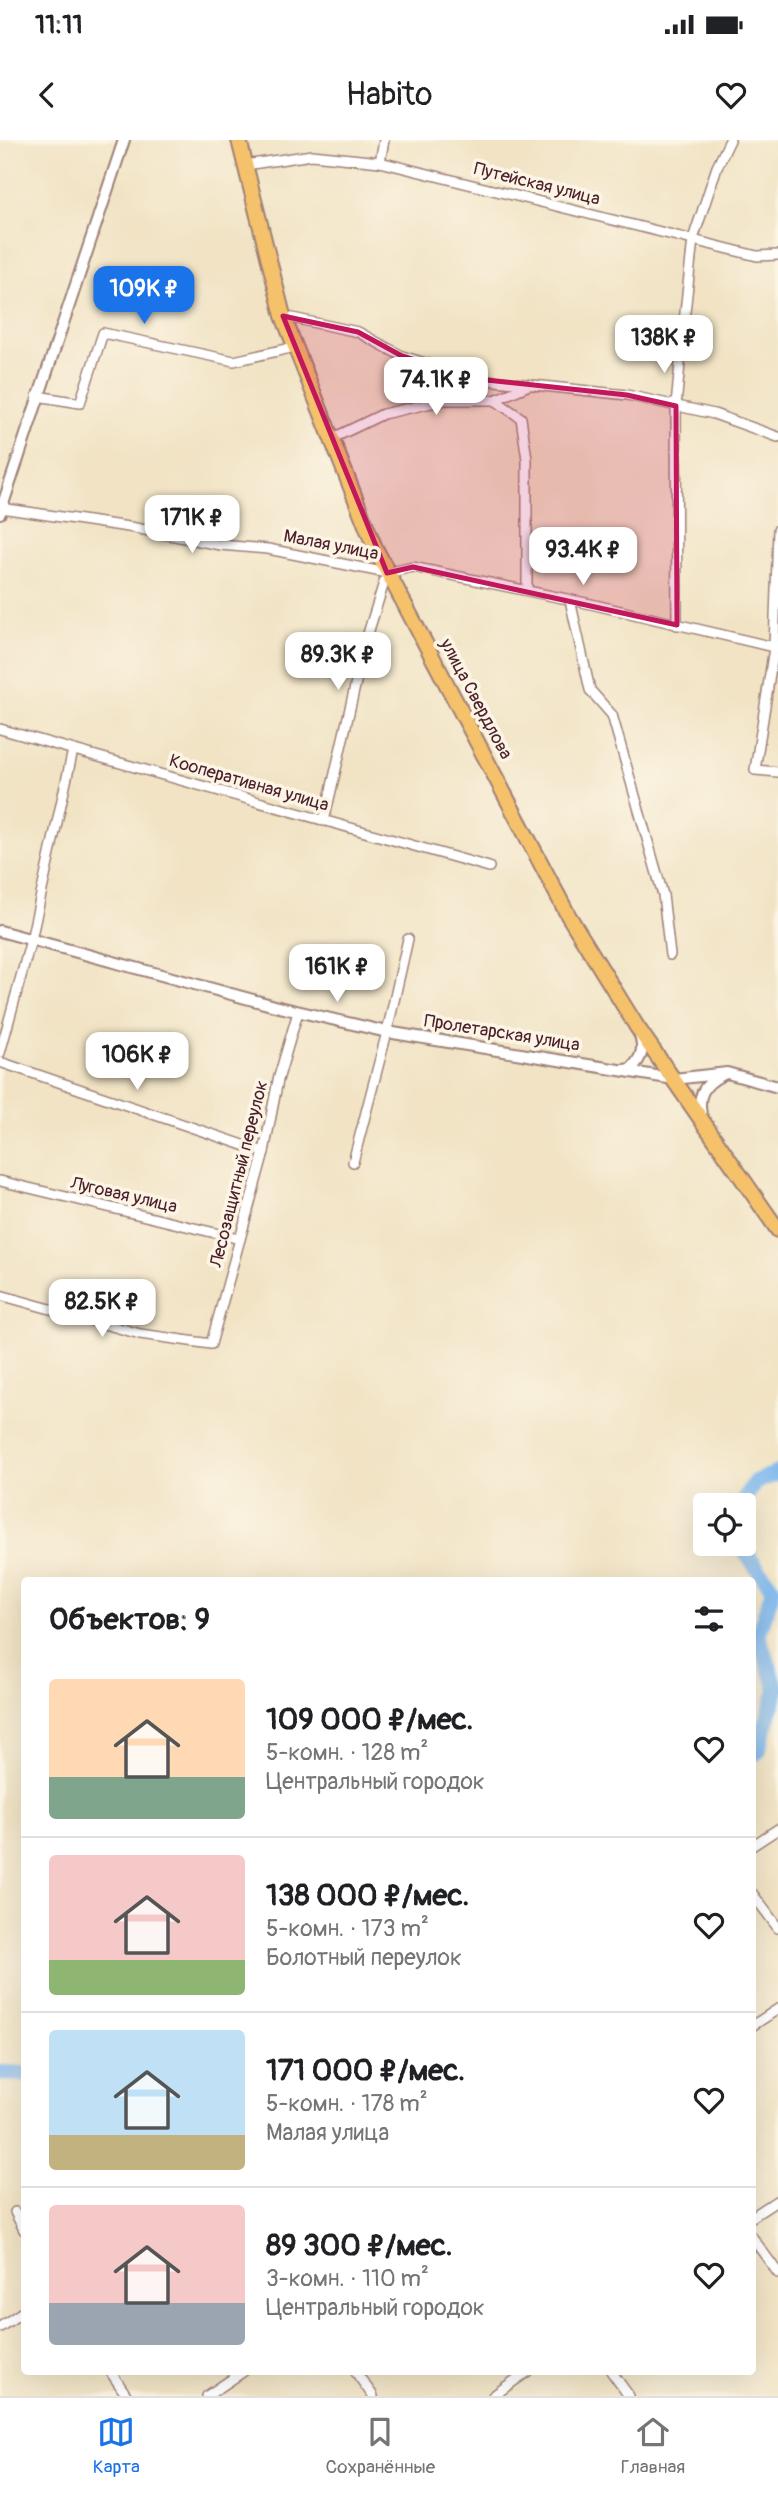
<!DOCTYPE html>
<html lang="ru">
<head>
<meta charset="utf-8">
<style>
	:root { --surface:#fff; --page:#f2f2f2; --text:#202124; --muted:#757577; --line:#e0e0e0; --accent:#1a73e8 }
	body { margin:0; font-family:Pangolin,sans-serif; background:var(--page); color:var(--text); height:100vh; display:flex; flex-direction:column; font-size:26px; white-space:nowrap }
	* { box-sizing:border-box; margin:0 }
	p { font-size:23px; color:var(--muted) }
	.icon { flex:none; width:38px; height:38px; fill:none; stroke:currentColor; stroke-width:2; stroke-linecap:round; stroke-linejoin:round }
	.map { position:relative; flex:1; overflow:hidden }
	.panel { position:absolute; left:21px; top:1437px; width:735px; height:798px; display:flex; flex-direction:column; background:var(--surface); border-radius:7px; box-shadow:0 7px 28px #0002 }
	.panel>* { flex:none }
	.buttons { position:absolute; left:693px; top:1353px; display:grid; gap:14px }
	.buttons a { display:grid; place-items:center; width:63px; height:63px; border-radius:7px; background:var(--surface); box-shadow:0 7px 28px #0002; font-size:35px }
	.price { position:absolute; translate:-50% -60px; padding:0 16px; border-radius:14px; background:#fff; color:#222; font-size:23px; line-height:46px; filter:drop-shadow(0 2px 4px #0008) }
	.price::after { content:''; position:absolute; left:50%; top:42px; width:21px; height:16px; margin-left:-10px; background:inherit; clip-path:polygon(0 0,100% 0,50% 100%) }
	.price.active { background:var(--accent); color:#fff }
	ul { padding:0; list-style:none }
	li { display:flex; align-items:center; gap:21px; height:175px; padding:0 28px }
	li+li { border-top:2px solid var(--line) }
	li span { display:grid; place-items:center; flex:none; width:196px; height:140px; border-radius:7px; color:#555 }
	li>.icon { margin-inline-start:auto }
	span .icon { width:84px; height:84px; fill:#fffc; stroke-width:1 }
	li b { font-size:30px }
	h2 { display:flex; justify-content:space-between; align-items:center; height:84px; padding:0 28px; font-size:30px }
	.status { display:flex; justify-content:space-between; align-items:center; height:49px; padding:0 35px; background:var(--surface); direction:ltr }
	.status svg { height:19px; fill:currentColor }
	header { display:flex; justify-content:space-between; align-items:center; height:91px; padding:0 28px; background:var(--surface); font-size:32px; font-weight:600 }
	.tab-bar { display:flex; justify-content:space-around; align-items:center; height:98px; border-top:2px solid var(--line); background:var(--surface); font-size:19px; color:var(--muted) }
	.tab-bar a { display:grid; justify-items:center; gap:4px }
	.tab-bar .active { color:var(--accent) }
	.map>svg:first-child { display:block }
	.lines { fill:none; stroke-linecap:round; stroke-linejoin:round }
	.river { stroke:#7db7ee; stroke-width:16 }
	.minor-casing { stroke:#9e8178; stroke-width:12 }
	.tertiary-casing { stroke:#9e8178; stroke-width:14 }
	.primary-casing { stroke:#9e8178; stroke-width:18 }
	.minor { stroke:#fff; stroke-width:9 }
	.tertiary { stroke:#fff; stroke-width:10 }
	.primary { stroke:#f5c16b; stroke-width:14 }
	.marked { fill:#c2185b; fill-opacity:0.2; stroke:#c2185b; stroke-width:5; stroke-linejoin:round }
	.labels { text-anchor:middle; dominant-baseline:central; stroke-width:7; stroke-linejoin:round; paint-order:stroke }
	.street-label { font-size:18px; fill:#4a1f2b; stroke:#fcf5e5 }
</style>
</head>
<body>
<div class="status"><b>11:11</b><svg viewBox="0 0 49 12"><path d="M0 12V9h3v3zM5 12V6h3v6zM10 12V3h3v9zM15 12V0h3v12zM26 1h20v11H26zM47 4h2v5h-2z"/></svg></div>
<header><svg class="icon" aria-label="back" viewBox="0 0 24 24"><path d="M15 5l-7 7 7 7"/></svg>Habito<svg class="icon" aria-label="heart" viewBox="0 0 24 24"><path d="M12 20l-8-8c-3-5 5-10 8-4 3-6 11-1 8 4z"/></svg></header>
<div class="map">
<svg width="778" height="2256" viewBox="0 0 778 2256">
	<rect width="100%" height="100%" fill="#fcf5e5"/>
	<filter id="ink" filterUnits="userSpaceOnUse"><feTurbulence type="fractalNoise" baseFrequency=".0143" numOctaves="2"/><feDisplacementMap in="SourceGraphic" scale="14" xChannelSelector="R" yChannelSelector="G"/><feConvolveMatrix kernelMatrix="1 2 1 2 8 2 1 2 1" color-interpolation-filters="sRGB"/></filter>
	<filter id="wash" filterUnits="userSpaceOnUse"><feTurbulence type="fractalNoise" baseFrequency=".00686" numOctaves="4" result="noise"/><feDisplacementMap in="SourceGraphic" scale="28" xChannelSelector="R" yChannelSelector="G"/><feGaussianBlur stdDeviation="1.57" result="paint"/><feColorMatrix in="noise" values="0 0 0 0 0 0 0 0 0 0 0 0 0 0 0 0 0 1.4 0 .05"/><feComposite in="paint" operator="in"/></filter>
	<g filter="url(#wash)">
		<rect width="100%" height="100%" fill="#f1e3c4"/>
		<g class="lines">
			<g class="river">
				<polyline points="740,1365 755,1342 778,1333"/>
				<polyline points="739,1404 773,1449 758,1496 777,1549 758,1611 752,1615"/>
				<polyline points="0,1933 24,1934"/>
			</g>
		</g>
	</g>
	<g filter="url(#ink)">
		<g class="lines">
			<defs>
				<g id="minor">
					<polyline points="380,22 384,0"/>
					<polyline points="245,25 312,15 380,22 757,116 778,115"/>
					<polyline points="283,176 358,192 402,216 477,239 627,255 714,274 778,297"/>
					<polyline points="37,256 80,263 103,193 234,221 295,207"/>
					<polyline points="495,260 521,278 527,319 527,450"/>
					<polyline points="331,299 383,274 445,260 495,260 529,245"/>
					<polyline points="1,368 135,388 220,405 268,409 387,433 413,427 591,464 778,508"/>
					<polyline points="778,390 774,508 755,630 778,632"/>
					<polyline points="570,460 590,550 612,575 663,755 670,815"/>
					<polyline points="677,485 676,266 683,191 693,99 717,27 730,0"/>
					<polyline points="0,589 489,727"/>
					<polyline points="324,681 365,503 387,433"/>
					<polyline points="0,913 31,800 73,610"/>
					<polyline points="0,922 264,1012"/>
					<polyline points="353,1022 387,892 408,799"/>
					<polyline points="0,1041 240,1099"/>
					<polyline points="0,1155 140,1194 211,1204 264,1012 278,940 298,872"/>
					<polyline points="752,1706 778,1689"/>
					<polyline points="752,1753 778,1788"/>
					<polyline points="752,1886 778,1869"/>
					<polyline points="15,2072 24,2090"/>
					<polyline points="752,2077 778,2060"/>
					<polyline points="752,2097 778,2133"/>
					<polyline points="0,2187 24,2171"/>
					<polyline points="110,2231 127,2256"/>
					<polyline points="355,2231 373,2256"/>
					<polyline points="611,2231 629,2256"/>
					<polyline points="207,2256 244,2231"/>
					<polyline points="493,2256 528,2231"/>
				</g>
				<g id="tertiary">
					<polyline points="0,373 124,0"/>
					<polyline points="0,791 275,866 387,892 674,939 727,933 778,947"/>
					<path d="M624 930 631 929C642 918 645 908 639 893"/>
					<path d="M702 978C696 957 703 944 722 935"/>
				</g>
				<polyline id="primary" points="239,0 283,176 375,408 568,775 637,887 778,1090"/>
			</defs>
			<use href="#minor" class="minor-casing"/>
			<use href="#tertiary" class="tertiary-casing"/>
			<use href="#primary" class="primary-casing"/>
			<use href="#minor" class="minor"/>
			<use href="#tertiary" class="tertiary"/>
			<use href="#primary" class="primary"/>
		</g>
	</g>
	<path class="marked" d="M283 176 358 192 402 216 477 239 627 255 676 266 677 485 413 427 387 433Z"/>
	<g class="labels">
		<g class="street-label">
			<text transform="translate(537 44) rotate(14)">Путейская улица</text>
			<text transform="translate(331 405) rotate(11)">Малая улица</text>
			<text transform="translate(476 559) rotate(62)">улица Свердлова</text>
			<text transform="translate(249 643) rotate(16)">Кооперативная улица</text>
			<text transform="translate(502 893) rotate(9)">Пролетарская улица</text>
			<text transform="translate(239 1034) rotate(-76)">Лесозащитный переулок</text>
			<text transform="translate(124 1055) rotate(13)">Луговая улица</text>
		</g>
	</g>
</svg>
<div class="buttons">
<a><svg class="icon" aria-label="locate" viewBox="0 0 24 24"><circle cx="12" cy="12" r="6"/><path d="M12 2v4M12 18v4M2 12h4M18 12h4"/></svg></a>
</div>
<b class="price active" style="left:144px;top:186px">109K ₽</b>
<b class="price" style="left:664px;top:235px">138K ₽</b>
<b class="price" style="left:436px;top:277px">74.1K ₽</b>
<b class="price" style="left:192px;top:415px">171K ₽</b>
<b class="price" style="left:583px;top:447px">93.4K ₽</b>
<b class="price" style="left:338px;top:552px">89.3K ₽</b>
<b class="price" style="left:337px;top:864px">161K ₽</b>
<b class="price" style="left:137px;top:952px">106K ₽</b>
<b class="price" style="left:102px;top:1199px">82.5K ₽</b>
<section class="panel">
<h2>Объектов: 9<svg class="icon" aria-label="filters" viewBox="0 0 24 24"><path d="M4 7h16M4 17h16"/><circle cx="9" cy="7" r="2"/><circle cx="15" cy="17" r="2"/></svg></h2>
<ul>
<li><span style="background:linear-gradient(#ffd9b3 70%,#7fa58c 0)"><svg class="icon" aria-label="home" viewBox="0 0 24 24"><path d="M3 11l9-7 9 7M6 9v11h12V9"/></svg></span><div><b>109 000 ₽/мес.</b><p>5-комн. · 128 m²</p><p>Центральный городок</p></div><svg class="icon" aria-label="heart" viewBox="0 0 24 24"><path d="M12 20l-8-8c-3-5 5-10 8-4 3-6 11-1 8 4z"/></svg></li>
<li><span style="background:linear-gradient(#f6c9c9 75%,#8fb573 0)"><svg class="icon" aria-label="home" viewBox="0 0 24 24"><path d="M3 11l9-7 9 7M6 9v11h12V9"/></svg></span><div><b>138 000 ₽/мес.</b><p>5-комн. · 173 m²</p><p>Болотный переулок</p></div><svg class="icon" aria-label="heart" viewBox="0 0 24 24"><path d="M12 20l-8-8c-3-5 5-10 8-4 3-6 11-1 8 4z"/></svg></li>
<li><span style="background:linear-gradient(#bfe0f5 75%,#c2b280 0)"><svg class="icon" aria-label="home" viewBox="0 0 24 24"><path d="M3 11l9-7 9 7M6 9v11h12V9"/></svg></span><div><b>171 000 ₽/мес.</b><p>5-комн. · 178 m²</p><p>Малая улица</p></div><svg class="icon" aria-label="heart" viewBox="0 0 24 24"><path d="M12 20l-8-8c-3-5 5-10 8-4 3-6 11-1 8 4z"/></svg></li>
<li><span style="background:linear-gradient(#f6c9c9 70%,#9aa5b1 0)"><svg class="icon" aria-label="home" viewBox="0 0 24 24"><path d="M3 11l9-7 9 7M6 9v11h12V9"/></svg></span><div><b>89 300 ₽/мес.</b><p>3-комн. · 110 m²</p><p>Центральный городок</p></div><svg class="icon" aria-label="heart" viewBox="0 0 24 24"><path d="M12 20l-8-8c-3-5 5-10 8-4 3-6 11-1 8 4z"/></svg></li>
</ul>
</section>
</div>
<nav class="tab-bar">
<a class="active"><svg class="icon" aria-label="map" viewBox="0 0 24 24"><path d="M3 6l6-2 6 2 6-2v14l-6 2-6-2-6 2zM9 4v14M15 6v14"/></svg>Карта</a>
<a><svg class="icon" aria-label="saved" viewBox="0 0 24 24"><path d="M7 4h10v16l-5-4-5 4z"/></svg>Сохранённые</a>
<a><svg class="icon" aria-label="home" viewBox="0 0 24 24"><path d="M3 11l9-7 9 7M6 9v11h12V9"/></svg>Главная</a>
</nav>
</body>
</html>
